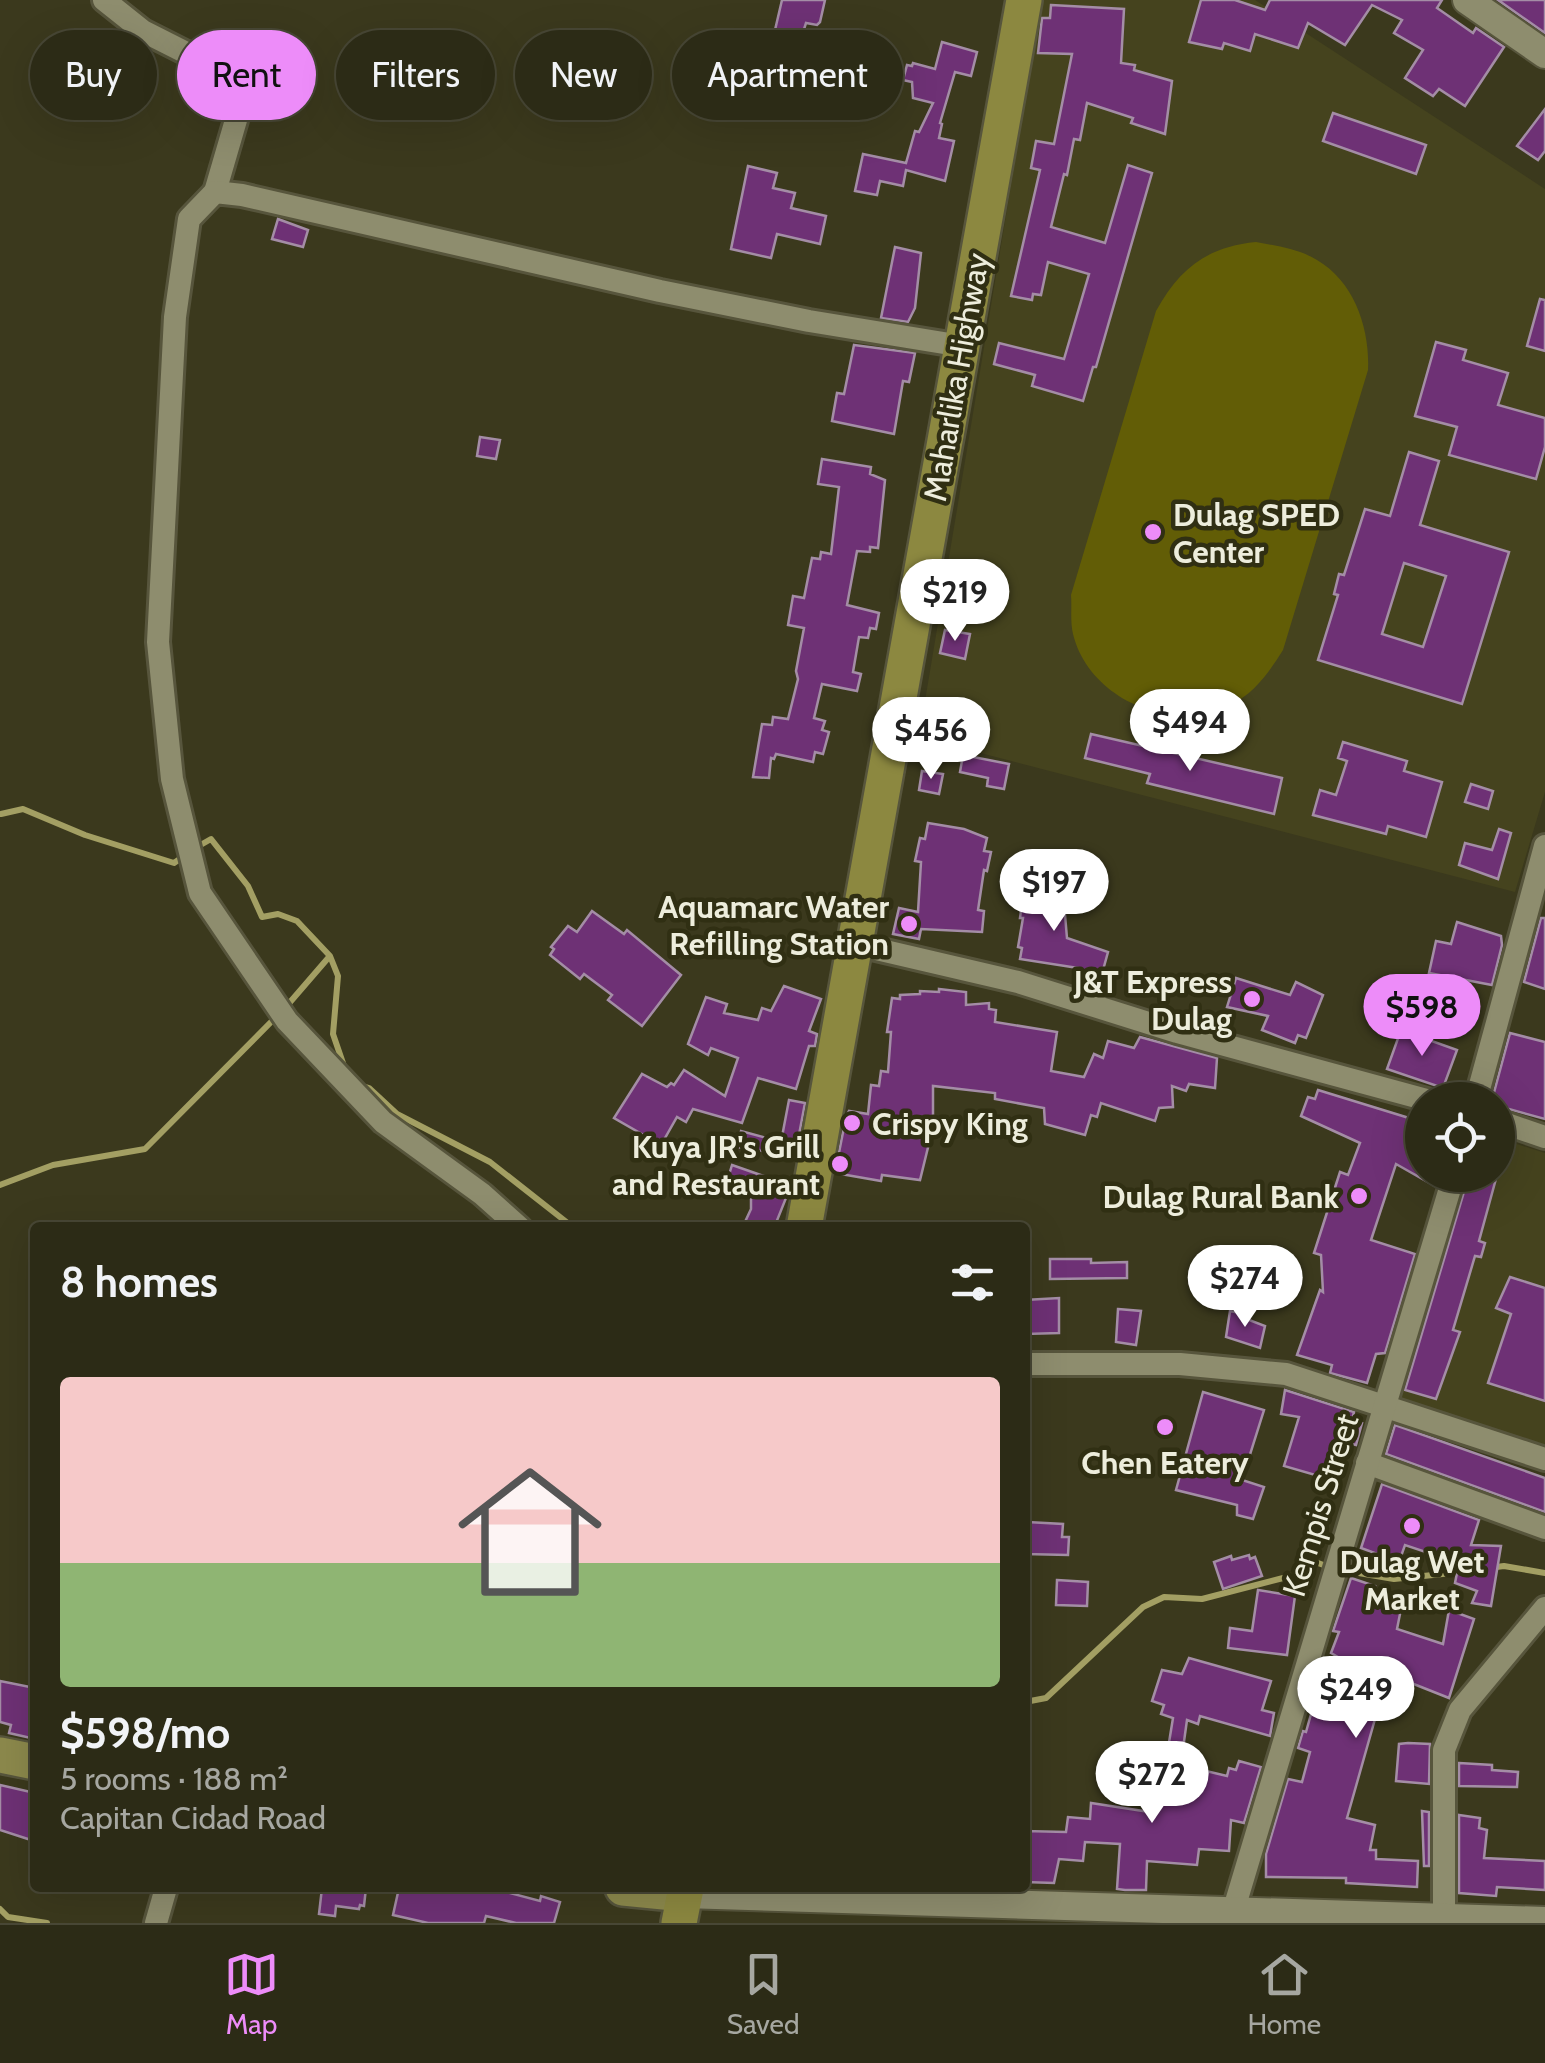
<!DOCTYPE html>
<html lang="en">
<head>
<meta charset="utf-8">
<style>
	:root { --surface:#2c2b16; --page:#383723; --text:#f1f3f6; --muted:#a6a7a1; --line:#484735; --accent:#ed8cf9 }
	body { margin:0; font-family:Cabin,sans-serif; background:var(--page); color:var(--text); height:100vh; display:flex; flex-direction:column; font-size:38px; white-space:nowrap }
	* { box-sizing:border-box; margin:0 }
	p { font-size:32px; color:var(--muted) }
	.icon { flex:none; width:55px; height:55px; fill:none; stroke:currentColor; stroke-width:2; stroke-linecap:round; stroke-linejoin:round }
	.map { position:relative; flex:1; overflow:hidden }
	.panel { position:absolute; left:30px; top:1222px; width:1000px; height:670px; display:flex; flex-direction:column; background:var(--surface); border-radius:10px; box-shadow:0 10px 40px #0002,0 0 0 2px var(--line) }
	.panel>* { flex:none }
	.banner { position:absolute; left:30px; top:30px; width:1000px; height:90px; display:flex; gap:20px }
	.fabs { position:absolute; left:1405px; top:1082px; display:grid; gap:20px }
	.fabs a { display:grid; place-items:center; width:110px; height:110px; border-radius:50%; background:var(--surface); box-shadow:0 10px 40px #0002,0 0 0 2px var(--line); font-size:50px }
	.price { position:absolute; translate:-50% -85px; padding:0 22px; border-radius:35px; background:#fff; color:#222; font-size:32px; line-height:65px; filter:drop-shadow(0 2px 5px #0008) }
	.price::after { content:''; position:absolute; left:50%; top:60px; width:30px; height:22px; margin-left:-15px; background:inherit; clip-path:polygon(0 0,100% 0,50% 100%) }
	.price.active { background:var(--accent); color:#111 }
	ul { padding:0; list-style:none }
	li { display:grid; align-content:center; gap:20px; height:530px; padding:0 30px }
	li span { display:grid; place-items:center; height:310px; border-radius:10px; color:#555 }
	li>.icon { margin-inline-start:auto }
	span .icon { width:180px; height:180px; fill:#fffc; stroke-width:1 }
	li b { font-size:42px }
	h2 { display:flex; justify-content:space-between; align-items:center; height:120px; padding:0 30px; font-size:42px }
	.pill { padding:0 35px; border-radius:45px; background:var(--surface); box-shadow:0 10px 40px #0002,0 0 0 2px var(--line); font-size:35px; line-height:90px }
	.pill.active { background:var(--accent); color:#111 }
	.menu { display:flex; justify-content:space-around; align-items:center; height:140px; border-top:2px solid var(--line); background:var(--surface); font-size:28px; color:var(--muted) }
	.menu a { display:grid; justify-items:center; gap:5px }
	.menu .active { color:var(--accent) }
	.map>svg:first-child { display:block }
	.built { fill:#45431e }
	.green { fill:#625d06 }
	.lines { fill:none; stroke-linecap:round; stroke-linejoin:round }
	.stream { stroke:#a39f63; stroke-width:6 }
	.building { fill:#6e3175; stroke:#a48da6; stroke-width:2.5; fill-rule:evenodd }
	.minor-casing { stroke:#57553c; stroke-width:28 }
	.tertiary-casing { stroke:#57553c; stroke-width:32 }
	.primary-casing { stroke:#57553c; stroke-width:40 }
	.trunk-casing { stroke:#57553c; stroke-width:40 }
	.minor { stroke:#8e8d6e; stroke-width:22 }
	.tertiary { stroke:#8e8d6e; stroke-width:28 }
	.primary { stroke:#8c894c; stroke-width:35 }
	.trunk { stroke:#8c8840; stroke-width:35 }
	.poi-dot { fill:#ed8cf9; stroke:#302f13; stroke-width:4 }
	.labels { text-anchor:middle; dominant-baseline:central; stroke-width:9; stroke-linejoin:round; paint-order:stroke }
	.street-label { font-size:32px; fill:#ededdc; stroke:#302f13 }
	.poi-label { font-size:32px; font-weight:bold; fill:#ededdc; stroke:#302f13; text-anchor:end }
</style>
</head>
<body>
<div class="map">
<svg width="1545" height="1923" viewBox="0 0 1545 1923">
	<rect width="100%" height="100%" fill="#3b391d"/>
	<g class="built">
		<polygon points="1042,0 1255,0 1545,189 1545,792 1515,892 919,737"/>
		<polygon points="1498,1138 1545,1153 1545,1450 1397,1398 1466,1175 1498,1175"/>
	</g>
	<path class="green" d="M1256 242C1277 246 1299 249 1317 260 1355 282 1370 330 1368 370L1283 650C1269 672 1255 693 1230 705 1171 734 1089 699 1073 634 1070 622 1072 607 1071 595L1156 311C1180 268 1207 247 1256 242Z"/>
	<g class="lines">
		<g class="stream">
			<polyline points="1,814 23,809 85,835 174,863 187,854"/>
			<polyline points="197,847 211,839 248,886 262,917 278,914 297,921 330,956 338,976 333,1034 345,1069"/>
			<polyline points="285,1008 329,957"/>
			<polyline points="359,1085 369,1088 397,1114 490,1162 574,1228"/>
			<polyline points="0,1185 53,1165 145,1149 276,1017"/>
			<polyline points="1489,1568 1504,1566 1545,1573"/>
			<polyline points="1341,1570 1394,1579 1462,1572"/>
			<polyline points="1025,1702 1046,1698 1143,1607 1164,1597 1202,1599 1287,1577 1318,1563 1329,1567"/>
			<polyline points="0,1909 8,1917 47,1923"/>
		</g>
	</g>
	<g class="building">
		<polygon points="782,0 825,0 820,22 817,25 806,23 797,51 772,43"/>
		<polygon points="1201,0 1235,0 1265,10 1270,0 1442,0 1437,8 1473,33 1476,28 1504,47 1465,106 1439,89 1433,96 1405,78 1423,50 1394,33 1402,20 1372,5 1345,45 1308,23 1298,48 1255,34 1250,51 1224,43 1222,49 1189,42"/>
		<polygon points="1498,0 1545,0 1545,33"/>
		<polygon points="1051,5 1124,9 1121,63 1135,65 1134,70 1172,81 1165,134 1131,123 1133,118 1087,103 1080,140 1074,139 1067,175 1064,174 1051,227 1105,243 1128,165 1152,173 1096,367 1093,367 1083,401 1032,386 1035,375 994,364 999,343 1064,359 1089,274 1048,262 1041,295 1033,294 1032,300 1011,296 1040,170 1031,168 1036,141 1054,144 1072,54 1038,53 1042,18 1050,18"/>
		<polygon points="942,42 977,52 971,76 955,72 940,123 942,124 939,138 954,141 945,181 906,170 903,186 880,181 877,195 855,191 863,154 906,163 915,131 919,132 933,103 913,98 912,82 903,80 907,65 912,66 913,63 935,69"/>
		<polygon points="1545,109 1545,151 1538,160 1517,146"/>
		<polygon points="1333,113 1426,145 1416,174 1323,141"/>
		<polygon points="748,166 777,173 773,188 795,193 791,208 826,216 820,244 777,234 771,258 731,249"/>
		<polygon points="278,219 308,230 303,247 272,239"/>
		<polygon points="895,247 921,253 915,308 908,322 881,318"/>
		<polygon points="1540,299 1545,300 1545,351 1527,346"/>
		<polygon points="1436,342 1466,350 1463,360 1508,373 1498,405 1545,418 1545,447 1536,479 1449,455 1457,427 1415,416"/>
		<polygon points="854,345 915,353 909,382 903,381 894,434 832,421 837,393 844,394"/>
		<polygon points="480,437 500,440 496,459 477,456"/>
		<path d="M1409 452 1439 461 1420 525 1509 552 1462 704 1318 660 1338 595 1334 594 1339 574 1344 575 1365 509 1390 516ZM1404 563 1446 576 1423 647 1382 634Z"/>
		<polygon points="822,459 871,467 870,474 885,480 878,548 870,547 870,552 857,551 847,605 879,613 876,629 870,628 868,638 859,637 853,672 861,674 857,691 822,684 814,718 825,721 822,730 829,732 823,754 815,752 813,762 776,754 774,759 771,758 769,778 753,777 762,724 772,725 773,717 788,719 798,679 796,671 804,628 788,625 793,596 804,598 812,558 820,559 821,552 831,554 839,487 818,484"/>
		<polygon points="945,630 970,634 965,659 940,653"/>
		<polygon points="1091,734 1282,778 1274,814 1147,783 1150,774 1085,758"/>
		<polygon points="1343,742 1407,761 1404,771 1442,782 1426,837 1388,826 1386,834 1313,815 1320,790 1336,795 1347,761 1338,758"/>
		<polygon points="963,755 1009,764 1004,789 987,786 988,778 960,772"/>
		<polygon points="922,771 943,774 939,794 919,790"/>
		<polygon points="1471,784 1493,791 1488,809 1465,802"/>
		<polygon points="928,823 964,829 987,838 984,851 991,852 987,871 984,870 978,910 984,911 982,932 921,929 919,939 893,934 899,908 918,912 921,862 915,861 920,838 925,839"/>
		<polygon points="1499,829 1511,833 1498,879 1459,865 1465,843 1492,850"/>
		<polygon points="1050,879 1055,908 1058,908 1060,915 1065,915 1067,938 1108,952 1100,981 1076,974 1078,968 1020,959 1022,948 1018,947 1023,918 1020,918 1025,881"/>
		<polygon points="592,911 624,934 627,930 681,975 642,1026 608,1000 612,995 584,974 580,979 550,955 554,949 551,947 568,926 577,932"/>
		<polygon points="1541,918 1545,918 1545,989 1524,982"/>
		<polygon points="1457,922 1501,936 1502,945 1492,985 1429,973 1436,941 1451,944"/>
		<polygon points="1236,978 1290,995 1296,982 1323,995 1306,1038 1298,1035 1295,1043 1262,1030 1268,1016 1227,1007"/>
		<polygon points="784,986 821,999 809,1031 817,1034 815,1046 809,1046 796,1089 758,1078 742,1123 693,1109 686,1122 677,1117 661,1145 614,1118 642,1074 667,1087 671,1083 674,1085 684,1070 725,1096 738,1058 711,1048 708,1055 688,1044 706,997 727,1004 724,1013 758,1020 762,1008 771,1011"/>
		<polygon points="939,989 966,992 966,1005 989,1003 989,1009 996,1010 995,1022 1057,1032 1051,1071 1084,1077 1094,1054 1103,1058 1108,1041 1134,1048 1140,1037 1217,1058 1215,1088 1189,1084 1186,1091 1172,1086 1173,1107 1159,1108 1155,1121 1101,1103 1097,1117 1091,1115 1085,1135 1045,1124 1044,1108 995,1099 995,1093 933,1086 933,1127 920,1180 882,1175 881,1181 835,1173 846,1117 849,1111 868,1114 871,1085 879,1086 881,1071 888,1072 891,1032 887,1032 892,998 900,999 900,995 920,994 920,991 939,992"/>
		<polygon points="1401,1030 1457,1050 1443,1088 1387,1069"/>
		<polygon points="1510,1033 1545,1042 1545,1119 1498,1106 1498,1100 1492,1100"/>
		<polygon points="1318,1090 1422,1122 1422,1175 1438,1175 1435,1186 1396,1164 1371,1240 1415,1254 1385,1353 1376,1354 1367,1383 1330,1373 1332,1365 1297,1355 1320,1290 1323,1292 1321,1255 1314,1253 1340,1172 1348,1175 1360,1143 1301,1116 1308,1097 1315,1099"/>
		<polygon points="789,1100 805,1103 795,1156 736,1147 741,1131 781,1142"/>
		<polygon points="732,1165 781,1182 776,1196 786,1198 774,1228 757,1228 745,1222 751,1209 751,1195 726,1185"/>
		<polygon points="1469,1175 1497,1175 1479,1241 1485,1243 1481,1257 1475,1256 1453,1330 1460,1332 1436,1399 1405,1390"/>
		<polygon points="1050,1259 1091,1259 1091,1263 1127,1262 1127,1278 1050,1279"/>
		<polygon points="1510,1277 1545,1288 1545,1401 1488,1383 1511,1314 1496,1308"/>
		<polygon points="1059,1298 1059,1333 1025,1334 1025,1300"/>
		<polygon points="1118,1309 1141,1311 1136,1345 1116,1342"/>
		<polygon points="1230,1311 1250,1315 1249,1320 1265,1326 1260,1348 1226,1337"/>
		<polygon points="1285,1390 1354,1412 1352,1420 1362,1423 1356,1445 1340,1441 1329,1479 1284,1466 1299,1417 1281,1414"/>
		<polygon points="1203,1392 1264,1410 1242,1480 1264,1487 1253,1519 1237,1515 1237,1505 1176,1490"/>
		<polygon points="1395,1425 1545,1478 1545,1512 1386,1454"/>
		<polygon points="1382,1484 1479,1520 1471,1545 1501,1546 1491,1606 1472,1603 1477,1591 1455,1583 1459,1563 1405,1545 1399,1562 1361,1548"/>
		<polygon points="1027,1522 1063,1524 1062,1537 1069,1537 1068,1555 1025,1554"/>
		<polygon points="1249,1555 1250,1559 1255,1557 1262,1576 1223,1589 1214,1562 1231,1556 1232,1560"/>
		<polygon points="1351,1578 1375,1586 1373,1591 1403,1599 1397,1629 1443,1644 1449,1610 1474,1619 1449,1698 1401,1679 1400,1683 1386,1680 1381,1697 1378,1696 1375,1719 1347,1818 1375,1825 1370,1850 1376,1850 1376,1859 1418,1861 1417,1887 1346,1883 1346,1878 1266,1877 1266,1854 1288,1779 1302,1782 1310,1752 1298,1748 1303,1731 1306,1732 1315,1700 1322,1702 1338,1657 1331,1653 1339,1632 1333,1631"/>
		<polygon points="1057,1580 1088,1582 1087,1606 1056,1605"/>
		<polygon points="1258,1590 1295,1596 1287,1655 1228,1648 1230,1628 1252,1631"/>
		<polygon points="1189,1658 1271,1681 1262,1710 1274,1713 1270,1736 1200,1716 1198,1724 1187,1720 1181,1763 1166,1761 1173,1718 1161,1714 1164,1705 1152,1701 1162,1670 1182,1674"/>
		<polygon points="0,1681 35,1688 35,1739 9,1733 11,1725 0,1722"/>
		<polygon points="1408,1743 1430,1744 1429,1784 1396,1781 1399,1744"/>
		<polygon points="1239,1761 1261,1767 1244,1823 1231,1820 1229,1851 1199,1849 1197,1865 1147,1861 1146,1890 1125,1890 1117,1889 1120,1844 1085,1842 1083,1861 1059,1859 1054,1883 1025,1882 1025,1831 1066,1832 1068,1817 1090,1819 1091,1803 1150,1812 1156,1792 1161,1794 1168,1762 1227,1776 1229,1768 1236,1770"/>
		<polygon points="1459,1763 1492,1765 1492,1770 1518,1772 1517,1787 1459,1786"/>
		<polygon points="0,1785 35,1793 31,1840 0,1830"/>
		<polygon points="1422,1811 1429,1812 1429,1866 1424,1866"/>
		<polygon points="1459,1815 1480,1818 1479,1828 1487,1830 1484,1858 1545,1861 1545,1890 1497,1887 1496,1896 1459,1893"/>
		<polygon points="322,1888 366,1888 364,1906 360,1905 359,1909 336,1906 335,1916 319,1914"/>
		<polygon points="399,1888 491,1888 540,1901 541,1896 560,1902 554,1923 516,1923 486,1916 484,1923 428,1923 393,1915"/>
	</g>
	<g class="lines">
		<defs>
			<g id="minor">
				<polyline points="104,0 143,31 232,76 236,120 215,192"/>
				<polyline points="855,944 1018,982 1177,1032 1427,1100"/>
				<polyline points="1476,1100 1545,846"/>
				<polyline points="1498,1121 1545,1137"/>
				<polyline points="520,1228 482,1194 383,1122 287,1021 200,893 172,779 158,642 175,317 189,219 215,192 242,195 660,291 809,321 962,346"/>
				<polyline points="1025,1364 1180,1364 1286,1374 1545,1459"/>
				<polyline points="1367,1463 1545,1528"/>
				<polyline points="1233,1912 1454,1175"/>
				<polyline points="1444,1918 1444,1750 1460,1710 1545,1608"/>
				<polyline points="156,1923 166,1888"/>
			</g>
			<g id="tertiary">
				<polyline points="1467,0 1545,54"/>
				<polyline points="684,1894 1545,1921"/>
			</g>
			<g id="primary">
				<polyline points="0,1755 35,1762"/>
				<polyline points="623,1888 684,1894"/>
			</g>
			<g id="trunk">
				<polyline points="804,1228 1024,0"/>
				<polyline points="679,1923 686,1888"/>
			</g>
		</defs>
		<use href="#minor" class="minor-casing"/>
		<use href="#tertiary" class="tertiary-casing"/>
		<use href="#primary" class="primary-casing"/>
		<use href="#trunk" class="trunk-casing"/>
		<use href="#minor" class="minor"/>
		<use href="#tertiary" class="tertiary"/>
		<use href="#primary" class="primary"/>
		<use href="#trunk" class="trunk"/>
	</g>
	<g class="poi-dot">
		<circle cx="1153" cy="532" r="10"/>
		<circle cx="909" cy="924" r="10"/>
		<circle cx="1252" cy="999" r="10"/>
		<circle cx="852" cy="1123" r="10"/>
		<circle cx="840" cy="1164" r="10"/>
		<circle cx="1359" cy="1196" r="10"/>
		<circle cx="1165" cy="1427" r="10"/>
		<circle cx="1412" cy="1526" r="10"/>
	</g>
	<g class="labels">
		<g class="street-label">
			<text transform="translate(956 377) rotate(-80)">Maharlika Highway</text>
			<text transform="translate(1320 1505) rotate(-73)">Kempis Street</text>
		</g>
		<g class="poi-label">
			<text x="1173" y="514" text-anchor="start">Dulag SPED<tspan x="1173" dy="37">Center</tspan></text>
			<text x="889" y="906">Aquamarc Water<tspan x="889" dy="37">Refilling Station</tspan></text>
			<text x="1232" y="981">J&amp;T Express<tspan x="1232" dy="37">Dulag</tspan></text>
			<text x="872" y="1123" text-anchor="start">Crispy King</text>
			<text x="820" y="1146">Kuya JR's Grill<tspan x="820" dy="37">and Restaurant</tspan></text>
			<text x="1339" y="1196">Dulag Rural Bank</text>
			<text x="1165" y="1462" text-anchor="middle">Chen Eatery</text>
			<text x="1412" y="1561" text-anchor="middle">Dulag Wet<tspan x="1412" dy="37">Market</tspan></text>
		</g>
	</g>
</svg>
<div class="fabs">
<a><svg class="icon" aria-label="locate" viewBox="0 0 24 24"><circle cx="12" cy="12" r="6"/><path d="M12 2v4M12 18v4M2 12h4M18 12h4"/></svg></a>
</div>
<b class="price" style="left:955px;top:644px">$219</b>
<b class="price" style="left:1190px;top:774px">$494</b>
<b class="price" style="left:931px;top:782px">$456</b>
<b class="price" style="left:1054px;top:934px">$197</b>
<b class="price active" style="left:1422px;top:1059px">$598</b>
<b class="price" style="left:1245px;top:1330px">$274</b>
<b class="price" style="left:1356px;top:1741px">$249</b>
<b class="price" style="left:1152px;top:1826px">$272</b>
<div class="banner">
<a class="pill">Buy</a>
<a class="pill active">Rent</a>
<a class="pill">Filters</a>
<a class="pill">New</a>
<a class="pill">Apartment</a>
</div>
<section class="panel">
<h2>8 homes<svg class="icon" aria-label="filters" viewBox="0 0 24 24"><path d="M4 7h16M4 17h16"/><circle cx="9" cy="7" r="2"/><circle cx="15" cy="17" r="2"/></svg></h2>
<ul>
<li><span style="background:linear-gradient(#f6c9c9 60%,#8fb573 0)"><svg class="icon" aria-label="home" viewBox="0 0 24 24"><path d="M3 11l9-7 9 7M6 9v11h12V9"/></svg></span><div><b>$598/mo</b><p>5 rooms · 188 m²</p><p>Capitan Cidad Road</p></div></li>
</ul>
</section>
</div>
<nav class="menu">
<a class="active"><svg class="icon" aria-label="map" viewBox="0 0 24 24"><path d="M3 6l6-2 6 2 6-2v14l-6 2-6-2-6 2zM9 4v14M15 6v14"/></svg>Map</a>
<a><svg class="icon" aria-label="saved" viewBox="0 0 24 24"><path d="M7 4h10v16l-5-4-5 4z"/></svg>Saved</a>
<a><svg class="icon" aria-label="home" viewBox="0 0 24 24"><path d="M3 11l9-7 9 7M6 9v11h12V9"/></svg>Home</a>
</nav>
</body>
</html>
